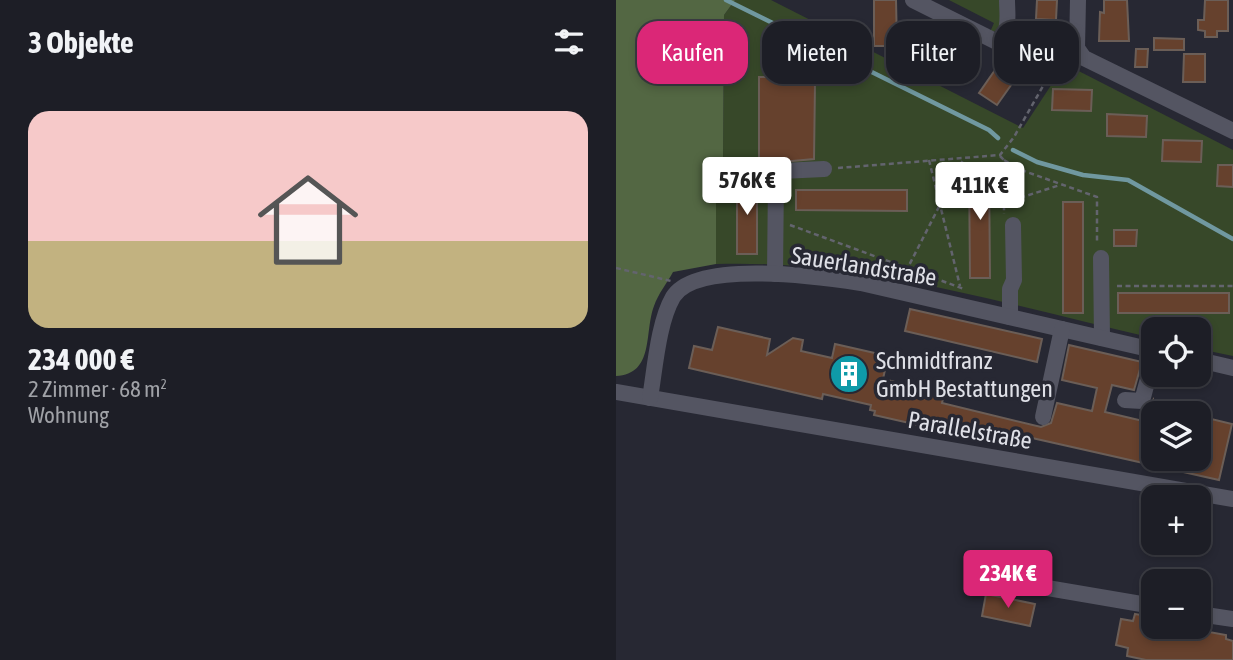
<!DOCTYPE html>
<html lang="de">
<head>
<meta charset="utf-8">
<style>
	:root { --surface:#1d1e26; --page:#2a2b32; --text:#f1f3f6; --muted:#a0a2a7; --line:#3b3c43; --accent:#db2777 }
	body { margin:0; font-family:"Asap Condensed",sans-serif; background:var(--page); color:var(--text); height:100vh; display:flex; flex-direction:column; font-size:26px; white-space:nowrap }
	* { box-sizing:border-box; margin:0 }
	p { font-size:23px; color:var(--muted) }
	.icon { flex:none; width:38px; height:38px; fill:none; stroke:currentColor; stroke-width:2; stroke-linecap:round; stroke-linejoin:round }
	.map { position:relative; flex:1; overflow:hidden }
	.details { display:flex; flex-direction:column; background:var(--surface); width:616px }
	.details>* { flex:none }
	.guide { position:absolute; left:21px; top:21px; width:490px; height:63px; display:flex; gap:14px }
	.controls { position:absolute; left:525px; top:317px; display:grid; gap:14px }
	.controls a { display:grid; place-items:center; width:70px; height:70px; border-radius:14px; background:var(--surface); box-shadow:0 4px 10px #0003,0 0 0 2px var(--line); font-size:35px }
	.price { position:absolute; translate:-50% -60px; padding:0 16px; border-radius:7px; background:#fff; color:#222; font-size:23px; line-height:46px; filter:drop-shadow(0 2px 4px #0008) }
	.price::after { content:''; position:absolute; left:50%; top:42px; width:21px; height:16px; margin-left:-10px; background:inherit; clip-path:polygon(0 0,100% 0,50% 100%) }
	.price.on { background:var(--accent); color:#fff }
	ul { padding:0; list-style:none }
	li { display:grid; align-content:center; gap:14px; height:371px; padding:0 28px }
	li span { display:grid; place-items:center; height:217px; border-radius:21px; color:#555 }
	li>.icon { margin-inline-start:auto }
	span .icon { width:126px; height:126px; fill:#fffc; stroke-width:1 }
	li b { font-size:30px }
	h2 { display:flex; justify-content:space-between; align-items:center; height:84px; padding:0 28px; font-size:30px }
	.tag { padding:0 24px; border-radius:21px; background:var(--surface); box-shadow:0 4px 10px #0003,0 0 0 2px var(--line); font-size:24px; line-height:63px }
	.tag.on { background:var(--accent); color:#fff }
	main { display:flex; flex:1; min-height:0 }
	.map>svg:first-child { display:block }
	.green { fill:#374829 }
	.forest { fill:#536743 }
	.lines { fill:none; stroke-linecap:round; stroke-linejoin:round }
	.stream { stroke:#7098a0; stroke-width:4.5 }
	.building { fill:#66412d; stroke:#6b5e57; stroke-width:2 }
	.path { stroke:#63646e; stroke-width:2.5; stroke-dasharray:5 3.5; stroke-linecap:butt }
	.minor { stroke:#545562; stroke-width:16 }
	.labels { text-anchor:middle; dominant-baseline:central; stroke-width:7; stroke-linejoin:round; paint-order:stroke }
	.street-label { font-size:24px; fill:#dfe0e7; stroke:#272833 }
	.poi-label { font-size:24px; fill:#dfe0e7; stroke:#272833; text-anchor:start }
</style>
</head>
<body>
<main>
<section class="details">
<h2>3 Objekte<svg class="icon" aria-label="filters" viewBox="0 0 24 24"><path d="M4 7h16M4 17h16"/><circle cx="9" cy="7" r="2"/><circle cx="15" cy="17" r="2"/></svg></h2>
<ul>
<li><span style="background:linear-gradient(#f6c9c9 60%,#c2b280 0)"><svg class="icon" aria-label="home" viewBox="0 0 24 24"><path d="M3 11l9-7 9 7M6 9v11h12V9"/></svg></span><div><b>234 000 €</b><p>2 Zimmer · 68 m²</p><p>Wohnung</p></div></li>
</ul>
</section>
<div class="map">
<svg width="617" height="660" viewBox="0 0 617 660">
	<rect width="100%" height="100%" fill="#272833"/>
	<g class="green">
		<path d="M119 0H155L407 128 449 64 617 150V356L583 349V329H537V338C395 306 247 259 100 264V159L107 158 108 15Z"/>
		<polygon points="333,0 385,0 385,26 381,31 374,32 378,23"/>
	</g>
	<path class="forest" d="M0 0H119L108 15 107 158 100 159V264L57 272C51 283 42 294 38 306 28 332 39 374 0 376Z"/>
	<g class="lines">
		<g class="stream">
			<polyline points="110,0 373,130 382,138"/>
			<polyline points="397,150 421,162 467,175 512,180 617,239"/>
		</g>
	</g>
	<g class="building">
		<polygon points="258,0 280,0 281,46 258,46"/>
		<polygon points="421,0 441,0 440,20 420,19"/>
		<polygon points="488,0 511,0 513,41 483,41 484,12 488,13"/>
		<polygon points="589,0 612,0 612,31 601,31 601,37 589,37 589,31 582,30 582,20 588,20"/>
		<polygon points="306,28 362,55 354,73 297,46"/>
		<polygon points="538,38 568,39 568,50 538,50"/>
		<polygon points="400,40 412,40 422,47 381,105 363,93"/>
		<polygon points="520,49 532,49 531,67 519,67"/>
		<polygon points="568,54 589,54 589,82 567,82"/>
		<polygon points="143,77 186,77 186,83 199,83 198,159 143,164"/>
		<polygon points="437,89 476,90 475,111 436,110"/>
		<polygon points="491,114 531,116 530,137 491,136"/>
		<polygon points="547,140 586,141 585,162 546,161"/>
		<polygon points="602,165 617,165 617,187 601,186"/>
		<polygon points="353,167 373,167 374,278 354,278"/>
		<rect x="121" y="180" width="20" height="74"/>
		<polygon points="180,190 291,190 291,211 180,210"/>
		<rect x="447" y="202" width="20" height="111"/>
		<polygon points="498,230 521,230 520,246 498,246"/>
		<rect x="502" y="293" width="111" height="20"/>
		<polygon points="294,309 426,339 421,362 289,331"/>
		<polygon points="102,327 154,339 151,355 177,338 187,340 185,351 216,358 219,344 272,356 267,379 328,394 326,403 425,427 435,423 441,403 476,411 481,388 446,380 453,345 526,362 518,390 496,385 489,412 527,421 529,411 537,400 537,458 583,458 583,416 616,424 603,480 416,438 415,445 321,423 320,429 258,415 259,411 254,410 255,405 207,394 206,399 73,368 78,346 96,350"/>
		<polygon points="370,594 419,604 414,626 366,616"/>
		<polygon points="519,614 537,617 537,626 585,626 594,628 593,632 610,635 610,639 617,641 617,660 530,660 511,656 512,648 500,645 505,619 517,621"/>
	</g>
	<g class="lines">
		<g class="path">
			<polyline points="384,156 388,160 388,214"/>
			<polyline points="313,160 344,286"/>
			<polyline points="388,160 407,171"/>
			<polyline points="222,168 384,155 398,137 447,51"/>
			<polyline points="388,171 408,171 481,197 481,243"/>
			<polyline points="388,203 444,185"/>
			<polyline points="174,225 348,289"/>
			<polyline points="0,268 55,281"/>
			<polyline points="286,279 348,158"/>
			<polyline points="501,286 617,286"/>
		</g>
		<g class="minor">
			<path d="M297 0 381 42C395 32 391 15 391 0"/>
			<polyline points="462,0 461,48 468,58 617,131"/>
			<polyline points="391,29 461,32"/>
			<polyline points="485,258 486,338"/>
			<polyline points="159,274 160,178 165,171 208,169"/>
			<polyline points="394,317 394,289 398,280 397,225"/>
			<polyline points="583,360 617,368"/>
			<polyline points="0,392 617,499"/>
			<path d="M34 398C39 369 42 323 57 297 80 259 206 277 245 283L537 350"/>
			<polyline points="509,400 526,401 537,360"/>
			<polyline points="427,417 446,329"/>
			<polyline points="385,580 537,606"/>
			<polyline points="583,614 617,619"/>
		</g>
	</g>
	<defs>
		<symbol id="building-disc" viewBox="-11 -11 22 22"><circle r="9.5" fill="#0f9aa8" stroke="#272833"/><path d="M-4-6H4V6H1V3H-1V6H-4ZM-2.5-4.3h1.7v1.8h-1.7ZM.8-4.3h1.7v1.8H.8ZM-2.5-1h1.7V.8h-1.7ZM.8-1h1.7V.8H.8Z" fill="#fff"/></symbol>
	</defs>
	<g fill-rule="evenodd">
		<use href="#building-disc" x="211" y="352" width="44" height="44"/>
	</g>
	<g class="labels">
		<g class="street-label">
			<text transform="translate(248 266) rotate(9)">Sauerlandstraße</text>
			<text transform="translate(354 430) rotate(10)">Parallelstraße</text>
		</g>
		<g class="poi-label">
			<text x="260" y="360">Schmidtfranz<tspan x="260" dy="28">GmbH Bestattungen</tspan></text>
		</g>
	</g>
</svg>
<div class="controls">
<a><svg class="icon" aria-label="locate" viewBox="0 0 24 24"><circle cx="12" cy="12" r="6"/><path d="M12 2v4M12 18v4M2 12h4M18 12h4"/></svg></a>
<a><svg class="icon" aria-label="layers" viewBox="0 0 24 24"><path d="M12 4l9 5-9 5-9-5zM3 14l9 5 9-5"/></svg></a>
<a>+</a>
<a>−</a>
</div>
<b class="price" style="left:131px;top:217px">576K €</b>
<b class="price" style="left:364px;top:222px">411K €</b>
<b class="price on" style="left:392px;top:610px">234K €</b>
<div class="guide">
<a class="tag on">Kaufen</a>
<a class="tag">Mieten</a>
<a class="tag">Filter</a>
<a class="tag">Neu</a>
</div>
</div>
</main>
</body>
</html>
